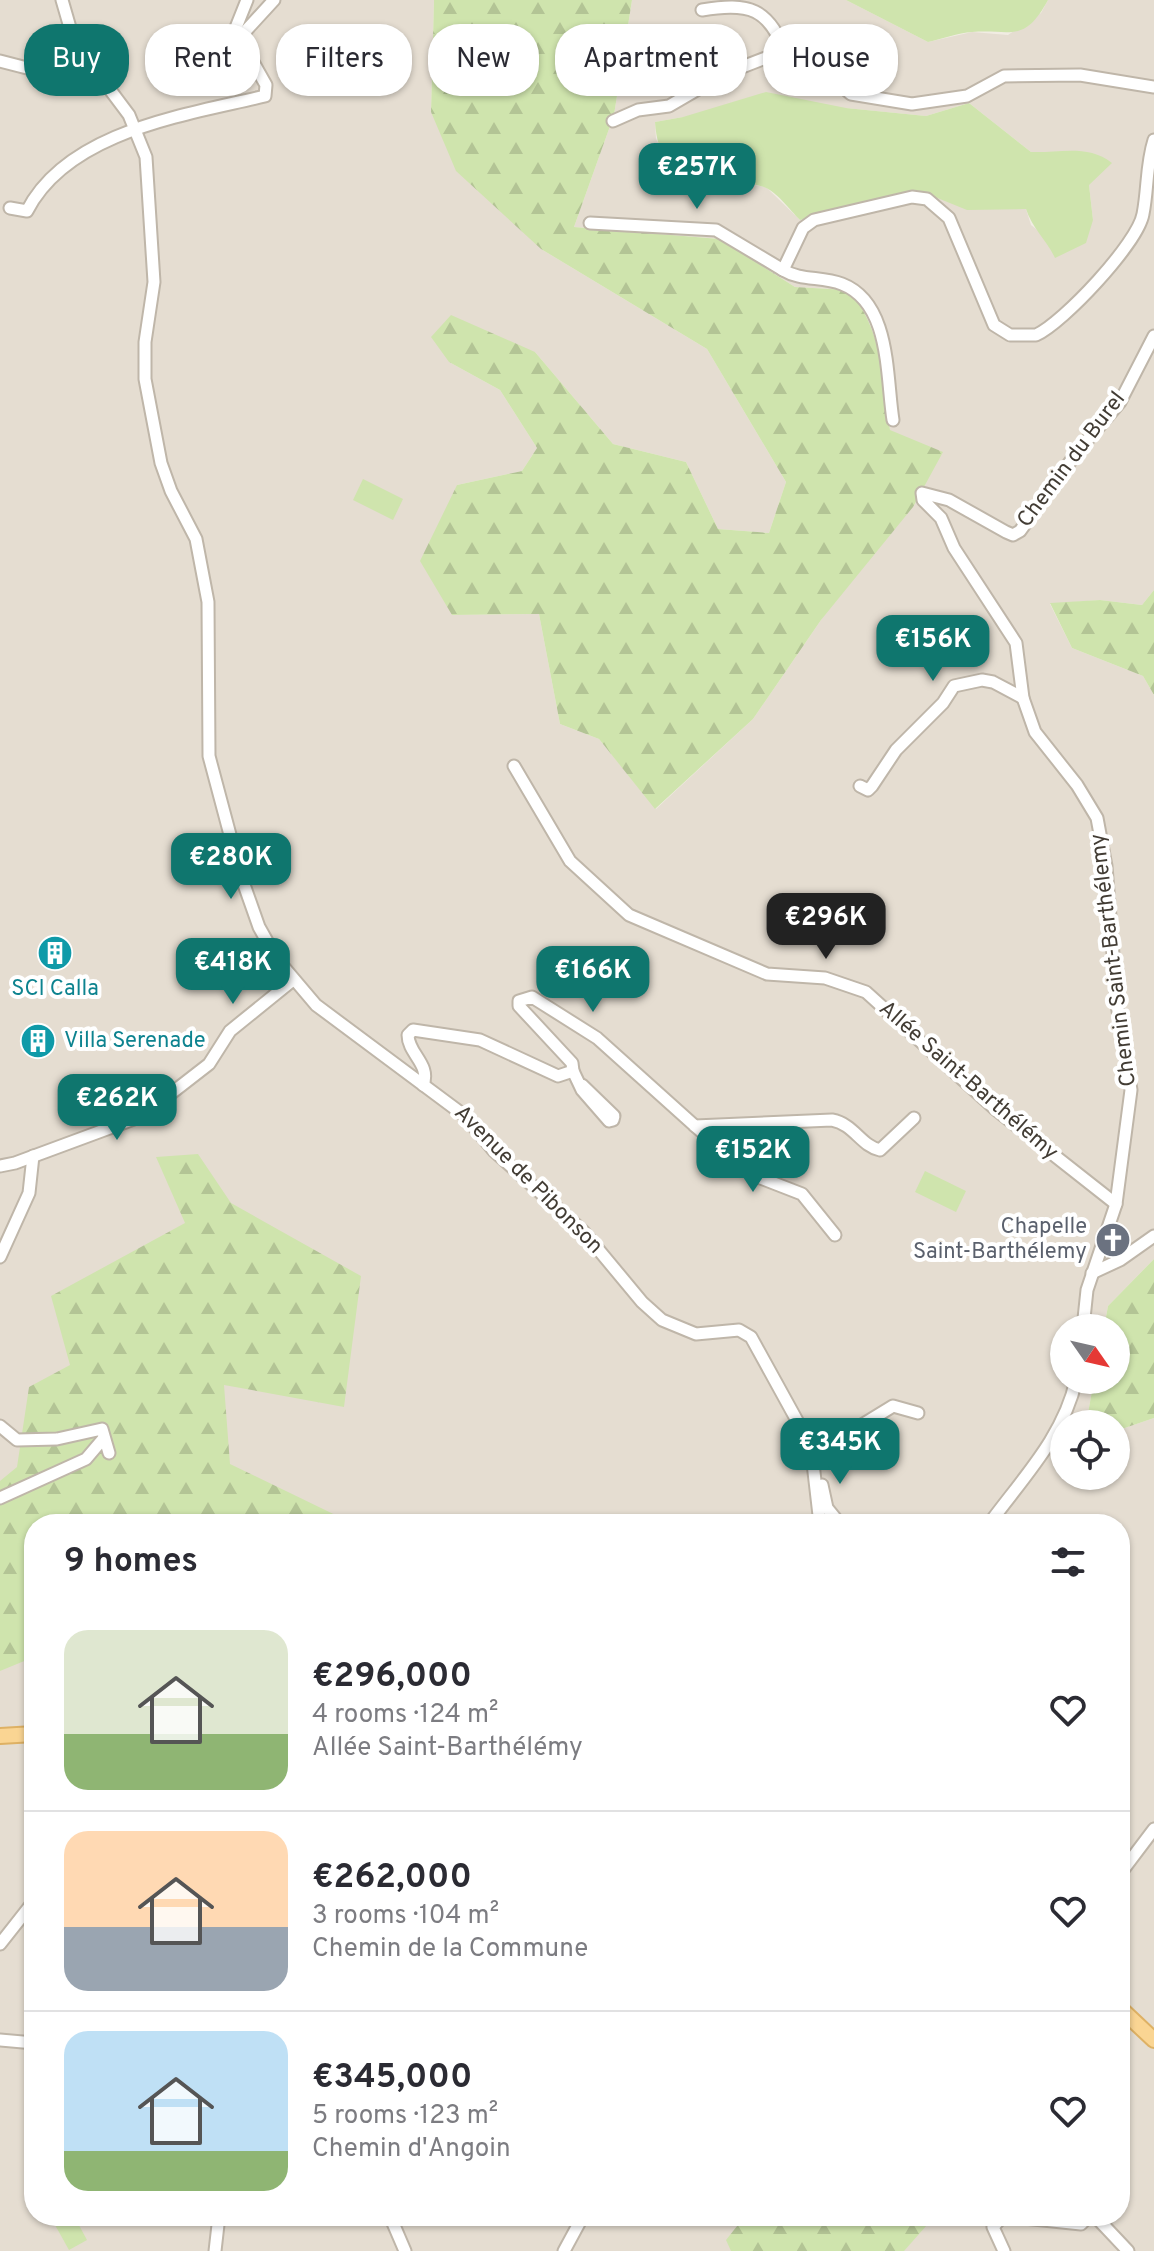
<!DOCTYPE html>
<html lang="en">
<head>
<meta charset="utf-8">
<style>
	:root { --surface:#fff; --page:#f2f2f3; --text:#2b2b33; --muted:#7c7c81; --line:#e1e1e2; --accent:#0f766e }
	body { margin:0; font-family:Overpass,sans-serif; background:var(--page); color:var(--text); height:100vh; display:flex; flex-direction:column; font-size:30px; white-space:nowrap }
	* { box-sizing:border-box; margin:0 }
	p { font-size:26px; color:var(--muted) }
	.icon { flex:none; width:44px; height:44px; fill:none; stroke:currentColor; stroke-width:2; stroke-linecap:round; stroke-linejoin:round }
	.map { position:relative; flex:1; overflow:hidden }
	.side { position:absolute; left:24px; top:1514px; width:1106px; height:712px; display:flex; flex-direction:column; background:var(--surface); border-radius:32px; box-shadow:0 2px 6px #0004 }
	.side>* { flex:none }
	.hud { position:absolute; left:24px; top:24px; width:1106px; height:72px; display:flex; gap:16px }
	.needle { width:52px; rotate:124deg }
	.buttons { position:absolute; left:1050px; top:1314px; display:grid; gap:16px }
	.buttons a { display:grid; place-items:center; width:80px; height:80px; border-radius:50%; background:var(--surface); box-shadow:0 2px 6px #0004; font-size:40px }
	.price { position:absolute; translate:-50% -68px; padding:0 18px; border-radius:16px; background:var(--accent); color:#fff; font-size:26px; line-height:52px; filter:drop-shadow(0 2px 4px #0008) }
	.price::after { content:''; position:absolute; left:50%; top:48px; width:24px; height:18px; margin-left:-12px; background:inherit; clip-path:polygon(0 0,100% 0,50% 100%) }
	.price.on { background:#222; color:#fff }
	ul { padding:0; list-style:none }
	li { display:flex; align-items:center; gap:24px; height:200px; padding:0 40px }
	li+li { border-top:2px solid var(--line) }
	li span { display:grid; place-items:center; flex:none; width:224px; height:160px; border-radius:24px; color:#555 }
	li>.icon { margin-inline-start:auto }
	span .icon { width:96px; height:96px; fill:#fffc; stroke-width:1 }
	li b { font-size:34px }
	h2 { display:flex; justify-content:space-between; align-items:center; height:96px; padding:0 40px; font-size:34px }
	.chip { padding:0 28px; border-radius:32px; background:var(--surface); box-shadow:0 2px 6px #0004; font-size:28px; line-height:72px }
	.chip.on { background:var(--accent); color:#fff }
	.map>svg:first-child { display:block }
	.residential { fill:#e5ddd1; fill-rule:evenodd }
	.green { fill:#cfe4ad }
	.forest { fill:url(#forest-firs) }
	.lines { fill:none; stroke-linecap:round; stroke-linejoin:round }
	.minor-casing { stroke:#bfb6a9; stroke-width:15 }
	.major-casing { stroke:#deb164; stroke-width:18 }
	.minor { stroke:#fff; stroke-width:11 }
	.major { stroke:#fad593; stroke-width:14 }
	.labels { text-anchor:middle; dominant-baseline:central; stroke-width:8; stroke-linejoin:round; paint-order:stroke }
	.street-label { font-size:22px; fill:#423c34; stroke:#fff }
	.culture-label { font-size:22px; fill:#0d838f; stroke:#fff }
	.worship-label { font-size:22px; fill:#5b616d; stroke:#fff; text-anchor:end }
</style>
</head>
<body>
<div class="map">
<svg width="1154" height="2251" viewBox="0 0 1154 2251">
	<defs>
		<pattern id="forest-firs" width="22" height="20" patternUnits="userSpaceOnUse" patternTransform="scale(2)"><rect width="22" height="20" fill="#cfe4ad"/><path d="M5 1l3.5 6h-7zM16 11l3.5 6h-7z" fill="#b3c495"/></pattern>
	</defs>
	<rect width="100%" height="100%" fill="#f1ece3"/>
	<path class="residential" d="M0 0H434L431 112 541 249 707 349 786 482 769 533 718 529 686 462 613 444 535 352 449 362 500 390 537 448 522 471 457 485 452 615 539 614 560 724 599 739 656 809 753 719 821 620 890 430 874 327 848 290 795 287 720 239 574 227 614 115 632 0H846L928 42 972 32 1008 35 1041 13 1048 0H1154V590L1142 605 1100 600 1050 604 1072 648 1143 676 1154 695V1259L1108 1306 1104 1328H1064V1380H1094L1086 1424H1064V1476H1116V1431L1154 1418V2251H0ZM969 103 1031 152 1049 153 1089 185 1093 220 1045 236 1031 225 1026 209 908 193 800 220 766 187 686 174 671 165 656 139 655 122 683 117 846 108 926 116ZM34 1524H1120V2216H34Z"/>
	<g class="green">
		<path d="M846 0H1048C1024 44 1012 29 972 32 958 33 942 39 928 42Z"/>
		<path d="M766 92 846 108 926 116 969 103 1031 152C1060 153 1088 144 1112 163L1089 185 1093 220 1086 243 1055 258C1046 239 1032 228 1026 209L967 210 930 195 908 193 800 220C790 210 776 191 764 187 717 172 659 192 655 122L683 117Z"/>
		<polygon points="363,479 403,499 393,520 353,500"/>
		<polygon points="925,1171 966,1191 956,1212 915,1192"/>
		<polygon points="50,2216 74,2216 87,2240 69,2250"/>
	</g>
	<g class="forest">
		<path d="M434 0H632L614 115 574 227 720 239 795 287 848 290C883 328 883 381 890 430L943 452 913 507 821 620 753 719 655 809 599 739 560 724 539 614 452 615 420 561 457 485 522 471 537 448 500 390 449 362 431 337 451 315 535 352 613 444 686 462 718 529 769 533 786 482 707 349 541 249 456 171 431 112Z"/>
		<polygon points="1154,590 1154,695 1143,676 1072,648 1050,603 1100,600 1142,605"/>
		<polygon points="198,1154 231,1203 361,1276 344,1407 224,1385 230,1464 354,1524 34,1524 34,1657 0,1671 0,1481 17,1467 29,1387 70,1365 51,1296 185,1223 156,1157"/>
		<polygon points="1154,1259 1154,1418 1116,1431 1116,1424 1086,1424 1094,1380 1116,1380 1116,1328 1104,1328 1108,1306"/>
		<polygon points="745,2216 935,2216 904,2251 731,2251 726,2240"/>
	</g>
	<g class="lines">
		<defs>
			<g id="minor">
				<polyline points="62,0 84,76"/>
				<path d="M702 10C749 2 769 8 786 54"/>
				<polyline points="240,37 274,0"/>
				<polyline points="0,61 58,76 84,76 105,83 129,115 146,157 154,282 145,342 145,379 161,463 171,491 196,539 208,602 209,756 241,876 259,927 277,959 316,1005 465,1116 494,1151 583,1231 642,1302 662,1320 696,1334 739,1330 751,1337 811,1446 820,1524"/>
				<polyline points="613,121 638,110 669,106 724,74 768,57 786,54 824,71 851,94 912,104 967,96 1004,76 1080,75 1154,87"/>
				<path d="M10 208 27 211C68 131 186 115 265 96L266 85 235 30 247 0"/>
				<polyline points="590,223 716,230 783,270"/>
				<path d="M893 420C886 376 891 303 842 284 822 276 801 281 783 270L803 228 814 220 912 197 927 199 949 218 994 325 1010 335H1036C1063 323 1138 243 1143 214 1148 189 1146 165 1154 140"/>
				<polyline points="514,766 570,861 629,915 767,974 825,978 866,992 994,1108 1116,1204"/>
				<polyline points="860,786 868,790 872,786 896,750 943,703 954,686 982,680 993,682 1023,698"/>
				<polyline points="573,1071 582,1090 609,1121 613,1120 614,1116 582,1085"/>
				<path d="M423 1085C431 1064 408 1054 408 1035L413 1030 480 1040 558 1076 573 1071 572 1063 519 1006V1001L532 997 597 1038 695 1126 832 1120C854 1124 861 1146 880 1150L914 1118"/>
				<polyline points="695,1126 753,1175 802,1194 835,1235"/>
				<polyline points="0,1166 15,1163 142,1116 209,1064 230,1031 293,980"/>
				<polyline points="0,1257 29,1193 33,1156"/>
				<polyline points="1092,1273 1120,1260 1154,1236"/>
				<polyline points="1083,1328 1087,1290 1116,1204 1131,1090 1117,1005 1106,866 1097,818 1077,785 1035,732 1023,698 1016,643 954,548 941,518 923,500 922,493 949,500 1006,532 1013,535 1020,531 1078,451 1120,402 1154,336"/>
				<polyline points="0,1426 17,1440 57,1439 102,1429 109,1453"/>
				<polyline points="813,1455 893,1406 918,1413"/>
				<polyline points="822,1485 827,1508 840,1524"/>
				<polyline points="0,1498 86,1459 103,1439"/>
				<path d="M989 1524C1022 1479 1064 1436 1076 1380"/>
				<polyline points="1120,1874 1154,1829"/>
				<polyline points="0,1944 34,1901"/>
				<polyline points="0,2040 34,2043"/>
				<polyline points="390,2216 405,2251"/>
				<polyline points="1095,2216 1128,2251"/>
				<polyline points="215,2251 219,2216"/>
				<polyline points="564,2251 583,2216"/>
				<polyline points="1004,2251 993,2227 1003,2216 1081,2224 1089,2216"/>
			</g>
			<g id="major">
				<polyline points="0,1736 34,1734"/>
				<polyline points="1120,2008 1154,2040"/>
			</g>
		</defs>
		<use href="#minor" class="minor-casing"/>
		<use href="#major" class="major-casing"/>
		<use href="#minor" class="minor"/>
		<use href="#major" class="major"/>
	</g>
	<defs>
		<symbol id="building-disc" viewBox="-11 -11 22 22"><circle r="9.5" fill="#0f9aa8" stroke="#fff"/><path d="M-4-6H4V6H1V3H-1V6H-4ZM-2.5-4.3h1.7v1.8h-1.7ZM.8-4.3h1.7v1.8H.8ZM-2.5-1h1.7V.8h-1.7ZM.8-1h1.7V.8H.8Z" fill="#fff"/></symbol>
		<symbol id="church-disc" viewBox="-11 -11 22 22"><circle r="9.5" fill="#6b7280" stroke="#fff"/><path d="M-1.2-6h2.4v3.5h3.3v2.4h-3.3V6h-2.4V-.1h-3.3v-2.4h3.3Z" fill="#fff"/></symbol>
	</defs>
	<g fill-rule="evenodd">
		<use href="#building-disc" x="35" y="933" width="40" height="40"/>
		<use href="#building-disc" x="18" y="1021" width="40" height="40"/>
		<use href="#church-disc" x="1093" y="1220" width="40" height="40"/>
	</g>
	<g class="labels">
		<g class="street-label">
			<text transform="translate(1072 460) rotate(-53)">Chemin du Burel</text>
			<text transform="translate(1114 960) rotate(-97)">Chemin Saint-Barthélemy</text>
			<text transform="translate(968 1081) rotate(41)">Allée Saint-Barthélémy</text>
			<text transform="translate(528 1180) rotate(45)">Avenue de Pibonson</text>
		</g>
		<g class="culture-label">
			<text x="55" y="989">SCI Calla</text>
			<text x="64" y="1041" text-anchor="start">Villa Serenade</text>
		</g>
		<g class="worship-label">
			<text x="1087" y="1227">Chapelle<tspan x="1087" dy="25">Saint-Barthélemy</tspan></text>
		</g>
	</g>
</svg>
<div class="buttons">
<a><svg class="needle" viewBox="-14 -14 28 28"><path d="M0-13l5 13h-10z" fill="#e53935"/><path d="M0 13l5-13h-10z" fill="#7c7c81"/></svg></a>
<a><svg class="icon" aria-label="locate" viewBox="0 0 24 24"><circle cx="12" cy="12" r="6"/><path d="M12 2v4M12 18v4M2 12h4M18 12h4"/></svg></a>
</div>
<b class="price" style="left:697px;top:211px">€257K</b>
<b class="price" style="left:933px;top:683px">€156K</b>
<b class="price" style="left:231px;top:901px">€280K</b>
<b class="price on" style="left:826px;top:961px">€296K</b>
<b class="price" style="left:233px;top:1006px">€418K</b>
<b class="price" style="left:593px;top:1014px">€166K</b>
<b class="price" style="left:117px;top:1142px">€262K</b>
<b class="price" style="left:753px;top:1194px">€152K</b>
<b class="price" style="left:840px;top:1486px">€345K</b>
<div class="hud">
<a class="chip on">Buy</a>
<a class="chip">Rent</a>
<a class="chip">Filters</a>
<a class="chip">New</a>
<a class="chip">Apartment</a>
<a class="chip">House</a>
</div>
<section class="side">
<h2>9 homes<svg class="icon" aria-label="filters" viewBox="0 0 24 24"><path d="M4 7h16M4 17h16"/><circle cx="9" cy="7" r="2"/><circle cx="15" cy="17" r="2"/></svg></h2>
<ul>
<li><span style="background:linear-gradient(#dfe7d0 65%,#8fb573 0)"><svg class="icon" aria-label="home" viewBox="0 0 24 24"><path d="M3 11l9-7 9 7M6 9v11h12V9"/></svg></span><div><b>€296,000</b><p>4 rooms · 124 m²</p><p>Allée Saint-Barthélémy</p></div><svg class="icon" aria-label="heart" viewBox="0 0 24 24"><path d="M12 20l-8-8c-3-5 5-10 8-4 3-6 11-1 8 4z"/></svg></li>
<li><span style="background:linear-gradient(#ffd9b3 60%,#9aa5b1 0)"><svg class="icon" aria-label="home" viewBox="0 0 24 24"><path d="M3 11l9-7 9 7M6 9v11h12V9"/></svg></span><div><b>€262,000</b><p>3 rooms · 104 m²</p><p>Chemin de la Commune</p></div><svg class="icon" aria-label="heart" viewBox="0 0 24 24"><path d="M12 20l-8-8c-3-5 5-10 8-4 3-6 11-1 8 4z"/></svg></li>
<li><span style="background:linear-gradient(#bfe0f5 75%,#8fb573 0)"><svg class="icon" aria-label="home" viewBox="0 0 24 24"><path d="M3 11l9-7 9 7M6 9v11h12V9"/></svg></span><div><b>€345,000</b><p>5 rooms · 123 m²</p><p>Chemin d'Angoin</p></div><svg class="icon" aria-label="heart" viewBox="0 0 24 24"><path d="M12 20l-8-8c-3-5 5-10 8-4 3-6 11-1 8 4z"/></svg></li>
</ul>
</section>
</div>
</body>
</html>
